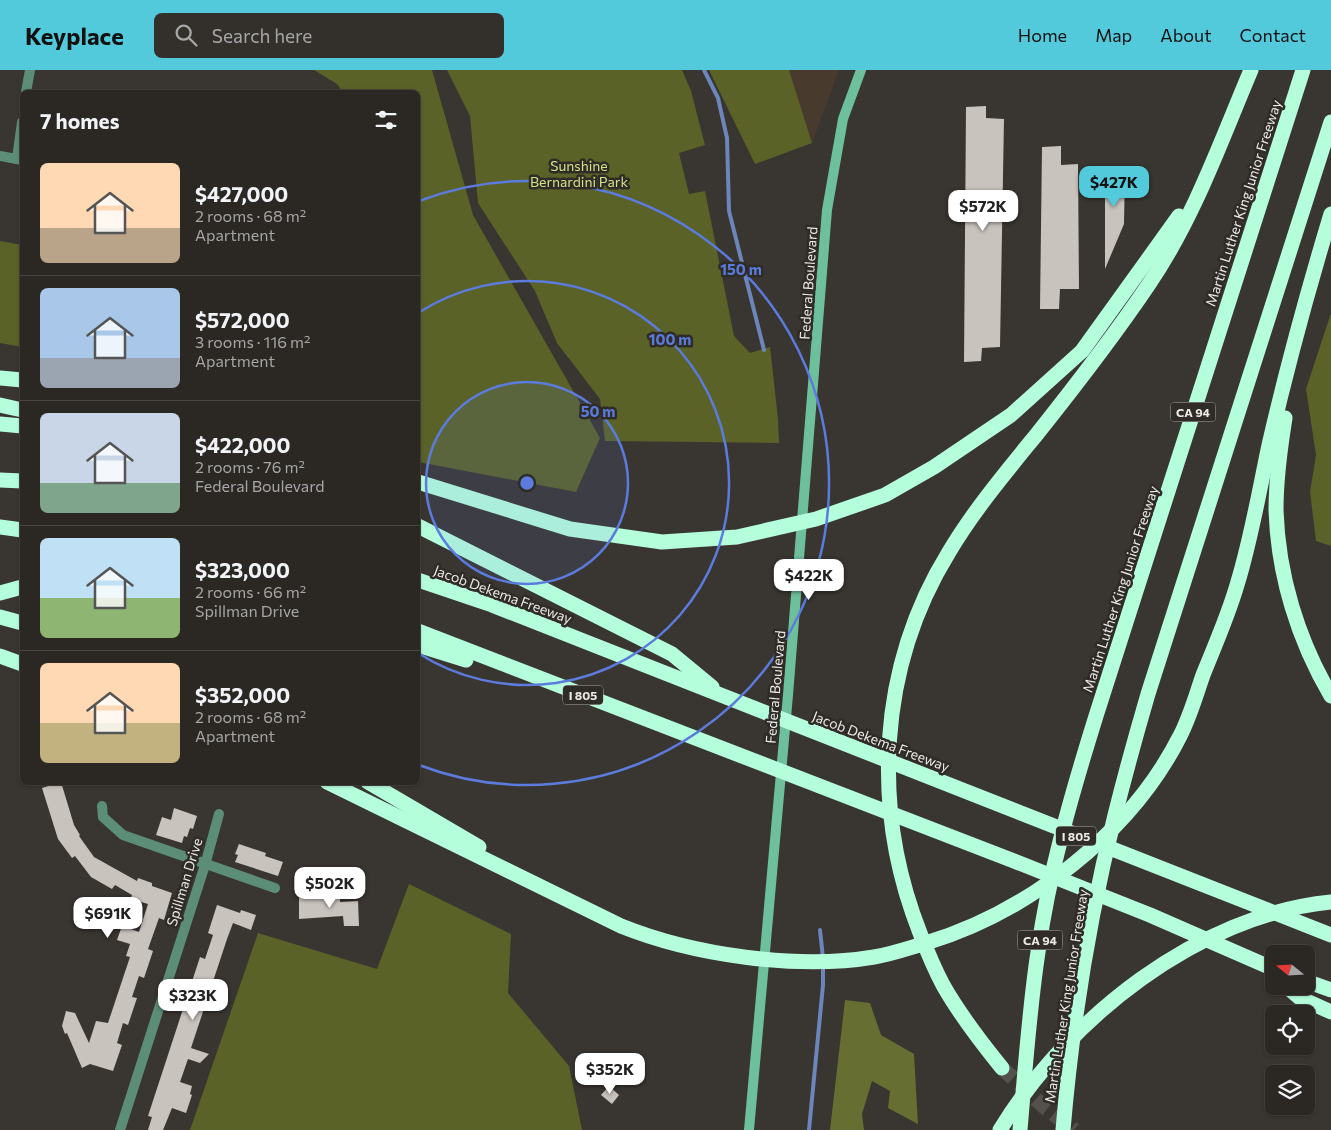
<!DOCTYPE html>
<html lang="en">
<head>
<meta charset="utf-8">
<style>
	:root { --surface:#2b2824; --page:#33302c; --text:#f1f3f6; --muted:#a6a6a6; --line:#474441; --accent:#53cadc }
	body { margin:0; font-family:Commissioner,sans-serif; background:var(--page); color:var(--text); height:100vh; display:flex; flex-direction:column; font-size:19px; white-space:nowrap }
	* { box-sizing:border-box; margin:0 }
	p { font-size:16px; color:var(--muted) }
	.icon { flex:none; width:28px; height:28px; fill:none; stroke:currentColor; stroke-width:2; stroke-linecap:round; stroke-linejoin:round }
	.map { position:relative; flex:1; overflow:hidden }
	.panel { position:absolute; left:20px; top:20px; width:400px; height:695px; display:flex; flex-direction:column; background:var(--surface); border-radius:8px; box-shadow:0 1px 4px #0004,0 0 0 1px var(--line) }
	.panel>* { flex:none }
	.needle { width:32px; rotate:288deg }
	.tools { position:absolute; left:1265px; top:875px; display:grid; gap:10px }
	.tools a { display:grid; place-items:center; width:50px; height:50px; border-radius:8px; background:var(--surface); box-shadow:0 1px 4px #0004,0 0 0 1px var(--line); font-size:25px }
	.price { position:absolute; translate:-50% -42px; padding:0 11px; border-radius:10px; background:#fff; color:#222; font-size:16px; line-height:32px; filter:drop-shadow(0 1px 2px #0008) }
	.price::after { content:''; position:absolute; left:50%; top:30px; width:15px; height:11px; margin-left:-8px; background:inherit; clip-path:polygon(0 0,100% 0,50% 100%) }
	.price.on { background:var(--accent); color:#111 }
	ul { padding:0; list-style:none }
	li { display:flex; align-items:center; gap:15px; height:125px; padding:0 20px }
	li+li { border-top:1px solid var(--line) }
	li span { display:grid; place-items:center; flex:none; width:140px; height:100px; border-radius:8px; color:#555 }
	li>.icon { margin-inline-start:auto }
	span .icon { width:60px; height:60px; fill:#fffc; stroke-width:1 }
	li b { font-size:21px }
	h2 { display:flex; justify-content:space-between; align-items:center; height:60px; padding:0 20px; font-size:21px }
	header { display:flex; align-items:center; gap:30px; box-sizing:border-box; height:70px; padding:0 25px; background:var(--accent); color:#111 }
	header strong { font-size:24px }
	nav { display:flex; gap:28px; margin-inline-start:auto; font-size:18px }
	.search { width:350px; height:45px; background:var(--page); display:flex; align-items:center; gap:12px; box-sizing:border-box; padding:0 18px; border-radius:8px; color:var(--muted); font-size:19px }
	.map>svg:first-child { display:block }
	.commercial { fill:#493a2e }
	.green { fill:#5a6227 }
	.forest { fill:#666e31 }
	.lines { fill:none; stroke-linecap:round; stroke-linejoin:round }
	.stream { stroke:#6c85ba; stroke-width:4 }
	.building { fill:#c9c3bd }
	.highway-tunnel { stroke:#54504b; stroke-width:15; stroke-dasharray:15 8; stroke-linecap:butt }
	.street { stroke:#5c8e77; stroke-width:10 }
	.secondary { stroke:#6dc09b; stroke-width:10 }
	.highway { stroke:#b5fedb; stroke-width:15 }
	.ring { fill:none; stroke:#5b7cdc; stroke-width:2.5 }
	.labels { text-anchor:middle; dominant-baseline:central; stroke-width:5; stroke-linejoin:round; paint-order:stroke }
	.shield { fill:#2f2b26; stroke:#b3b0ac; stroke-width:1 }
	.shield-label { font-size:12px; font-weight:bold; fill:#ebe9e6 }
	.park-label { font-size:14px; fill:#d3e187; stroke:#2f2b26 }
	.street-label { font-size:14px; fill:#ebe9e6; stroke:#2f2b26 }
	.centre { fill:#5b7cdc; stroke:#2f2b26; stroke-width:2.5 }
	.ring-label { font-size:15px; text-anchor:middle; font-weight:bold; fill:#5b7cdc; stroke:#2f2b26; stroke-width:5; stroke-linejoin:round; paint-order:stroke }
</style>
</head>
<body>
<header>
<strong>Keyplace</strong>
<div class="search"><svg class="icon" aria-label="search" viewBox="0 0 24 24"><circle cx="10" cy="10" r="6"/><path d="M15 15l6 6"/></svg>Search here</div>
<nav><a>Home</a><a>Map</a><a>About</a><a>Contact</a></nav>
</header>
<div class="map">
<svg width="1331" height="1060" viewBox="0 0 1331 1060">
	<rect width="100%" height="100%" fill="#393530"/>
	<polygon class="commercial" points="789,0 839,0 812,73"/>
	<g class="green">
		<polygon points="314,0 432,0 473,145 600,368 576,422 418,392 418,22 343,22 337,14"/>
		<polygon points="447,0 682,0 691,21 705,75 679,83 689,124 705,121 734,266 750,283 770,277 778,349 779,373 605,371 600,329 557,273 535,221 478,133 470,46"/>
		<polygon points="709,0 789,0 812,73 755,94"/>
		<polygon points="0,171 22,175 22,277 0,273"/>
		<polygon points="1331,243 1331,476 1316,471 1310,422 1316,385 1306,319"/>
		<polygon points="409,814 511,864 508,923 569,996 582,1060 190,1060 258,863 377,899"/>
	</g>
	<polygon class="forest" points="845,930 870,933 881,965 914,984 918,1054 888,1038 890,1021 872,1011 862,1044 864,1060 830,1060"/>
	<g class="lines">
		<g class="stream">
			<polyline points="704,0 718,28 727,68 729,141 764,280"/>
			<polyline points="820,860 823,888"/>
			<polyline points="809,1060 823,915 823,895"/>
		</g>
	</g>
	<g class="building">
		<polygon points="986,36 986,48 1004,49 1000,277 982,278 981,291 964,292 966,37"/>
		<polygon points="1061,76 1061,95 1078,94 1079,219 1060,219 1059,239 1040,239 1042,77"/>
		<polygon points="1105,99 1125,99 1124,154 1105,199"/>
		<polygon points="61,712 74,755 80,765 79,766 94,787 137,811 138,808 152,813 152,816 172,823 164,850 159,848 148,879 153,881 144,908 139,906 132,927 137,928 128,955 123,953 117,973 122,975 113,1001 90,994 82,998 67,963 65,964 62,956 66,941 75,943 89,973 96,951 108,953 130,887 126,886 130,874 117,870 122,856 139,862 148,834 131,829 132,825 115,815 112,819 91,807 75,786 72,788 58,769 42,718"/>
		<polygon points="174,738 197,746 193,759 190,758 187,767 184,766 182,773 156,765 162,747 171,750"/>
		<polygon points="239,774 266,783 265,786 283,792 278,806 235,792 238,785 235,784"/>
		<polygon points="340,826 340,832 358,831 359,856 344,856 343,846 299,849 299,828"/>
		<polygon points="217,835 240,843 241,840 256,845 251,860 233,853 227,869 191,978 209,984 200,993 188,989 180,1012 192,1016 190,1024 192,1025 186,1043 172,1038 163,1060 148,1060 152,1047 148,1046 200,887 205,889 213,865 208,863"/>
		<polygon points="609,1016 619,1025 612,1034 601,1025"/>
	</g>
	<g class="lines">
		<polyline class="highway-tunnel" points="1002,998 1042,1035 1074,1060"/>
		<g class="street">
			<polyline points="26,22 30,0"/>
			<polyline points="0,86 22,90"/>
			<polyline points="17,89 22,52"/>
			<polyline points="102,736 103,747 123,765 275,818"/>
			<polyline points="120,1060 205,795 219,744"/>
		</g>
		<polyline class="secondary" points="749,1060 788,625 827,140 843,49 861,0"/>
		<g class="highway">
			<polyline points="0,308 22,310"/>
			<polyline points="0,335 22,340"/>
			<path d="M1285 348C1280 379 1276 410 1276 440 1278 505 1298 570 1331 626"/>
			<polyline points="0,354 22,356"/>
			<polyline points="0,410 22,411"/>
			<polyline points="418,412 570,459 662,472 737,467 816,449 885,425 934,397 1011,345 1082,281 1179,146"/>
			<polyline points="418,456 672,584 712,617"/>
			<polyline points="0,457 22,460"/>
			<polyline points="418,510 492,535 1331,865"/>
			<polyline points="0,523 22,517"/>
			<polyline points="0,547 22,553"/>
			<polyline points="418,561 1014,791 1150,845 1274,899"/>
			<polyline points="418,575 466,590"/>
			<polyline points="0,586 22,594"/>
			<path d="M327 712 621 856C693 885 797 900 874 887 892 884 909 878 926 873 1029 842 1131 763 1180 666 1190 647 1196 625 1203 605 1215 575 1228 546 1237 515 1251 470 1259 422 1269 375 1287 297 1308 220 1331 144"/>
			<polyline points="368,712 479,777"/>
			<polyline points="1306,911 1331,920"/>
			<polyline points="1286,916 1300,928 1331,942"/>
			<path d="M1002 998C980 971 960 945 943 915 934 898 927 881 920 863 871 739 878 597 949 482 974 440 1006 402 1037 364 1076 315 1114 266 1149 214 1194 148 1220 73 1251 0"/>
			<path d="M1000 1060C1068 948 1198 845 1331 832"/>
			<path d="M1020 1060C1025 1001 1029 941 1038 882 1049 802 1072 723 1096 646L1303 0"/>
			<path d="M1063 1060C1072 955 1089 848 1115 745 1125 705 1136 665 1148 624L1331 52"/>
		</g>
	</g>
	<circle cx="527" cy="413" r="101" fill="#5b7cdc" fill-opacity=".12"/>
	<g class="ring">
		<circle cx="527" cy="413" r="101"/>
		<path d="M418 243A202 202 0 1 1 418 583"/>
		<path d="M419 131A302 302 0 1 1 419 695"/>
	</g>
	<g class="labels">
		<g class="shield">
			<rect x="1170.5" y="332.5" width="45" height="19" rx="4"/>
			<rect x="563" y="615.5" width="40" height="19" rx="4"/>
			<rect x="1056" y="756.5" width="40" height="19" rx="4"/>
			<rect x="1017.5" y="860.5" width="45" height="19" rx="4"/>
		</g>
		<g class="shield-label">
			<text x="1193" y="342">CA 94</text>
			<text x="583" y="625">I 805</text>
			<text x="1076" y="766">I 805</text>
			<text x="1040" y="870">CA 94</text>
		</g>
		<g class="park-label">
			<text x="579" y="95">Sunshine<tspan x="579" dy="16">Bernardini Park</tspan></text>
		</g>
		<g class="street-label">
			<text transform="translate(1243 133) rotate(-72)">Martin Luther King Junior Freeway</text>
			<text transform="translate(808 213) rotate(-86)">Federal Boulevard</text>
			<text transform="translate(1120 519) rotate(-72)">Martin Luther King Junior Freeway</text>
			<text transform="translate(503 524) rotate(20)">Jacob Dekema Freeway</text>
			<text transform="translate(775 617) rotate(-85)">Federal Boulevard</text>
			<text transform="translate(881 671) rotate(21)">Jacob Dekema Freeway</text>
			<text transform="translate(184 812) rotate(-73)">Spillman Drive</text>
			<text transform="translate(1066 926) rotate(-81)">Martin Luther King Junior Freeway</text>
		</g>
	</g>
	<circle cx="527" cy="413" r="8" class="centre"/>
	<g class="ring-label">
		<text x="741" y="205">150 m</text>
		<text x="670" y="275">100 m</text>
		<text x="598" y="347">50 m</text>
	</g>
</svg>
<div class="tools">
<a><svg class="needle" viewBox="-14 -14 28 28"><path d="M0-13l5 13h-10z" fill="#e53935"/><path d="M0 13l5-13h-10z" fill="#a6a6a6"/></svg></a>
<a><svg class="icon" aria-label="locate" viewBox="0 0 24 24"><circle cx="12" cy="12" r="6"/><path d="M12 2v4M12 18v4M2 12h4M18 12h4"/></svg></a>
<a><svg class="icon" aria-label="layers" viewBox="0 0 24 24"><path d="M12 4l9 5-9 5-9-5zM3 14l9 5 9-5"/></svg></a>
</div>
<b class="price on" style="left:1114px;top:138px">$427K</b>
<b class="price" style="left:983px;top:162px">$572K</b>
<b class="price" style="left:809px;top:531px">$422K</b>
<b class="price" style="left:330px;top:839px">$502K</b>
<b class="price" style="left:108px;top:869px">$691K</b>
<b class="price" style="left:193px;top:951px">$323K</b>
<b class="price" style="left:610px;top:1025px">$352K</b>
<section class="panel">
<h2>7 homes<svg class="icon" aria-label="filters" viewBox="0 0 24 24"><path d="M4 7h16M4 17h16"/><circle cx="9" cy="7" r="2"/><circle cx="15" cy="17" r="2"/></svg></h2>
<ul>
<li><span style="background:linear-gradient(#ffd9b3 65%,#b9a48a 0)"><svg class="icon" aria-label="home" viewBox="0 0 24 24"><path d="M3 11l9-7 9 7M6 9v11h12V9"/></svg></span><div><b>$427,000</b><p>2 rooms · 68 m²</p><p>Apartment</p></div></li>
<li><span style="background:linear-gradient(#a9c7e8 70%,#9aa5b1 0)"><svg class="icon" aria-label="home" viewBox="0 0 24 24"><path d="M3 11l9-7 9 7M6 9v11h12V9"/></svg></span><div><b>$572,000</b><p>3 rooms · 116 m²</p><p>Apartment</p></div></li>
<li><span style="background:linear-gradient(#c9d6e8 70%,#7fa58c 0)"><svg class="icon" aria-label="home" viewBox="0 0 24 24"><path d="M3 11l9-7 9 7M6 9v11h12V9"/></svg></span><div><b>$422,000</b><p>2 rooms · 76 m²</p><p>Federal Boulevard</p></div></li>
<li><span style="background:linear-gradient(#bfe0f5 60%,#8fb573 0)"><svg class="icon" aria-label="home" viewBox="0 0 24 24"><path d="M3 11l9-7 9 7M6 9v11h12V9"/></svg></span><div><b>$323,000</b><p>2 rooms · 66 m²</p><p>Spillman Drive</p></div></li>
<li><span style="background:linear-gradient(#ffd9b3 60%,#c2b280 0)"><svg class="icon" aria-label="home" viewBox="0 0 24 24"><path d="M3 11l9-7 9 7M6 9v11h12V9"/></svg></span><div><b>$352,000</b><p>2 rooms · 68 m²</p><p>Apartment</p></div></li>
</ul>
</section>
</div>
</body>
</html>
